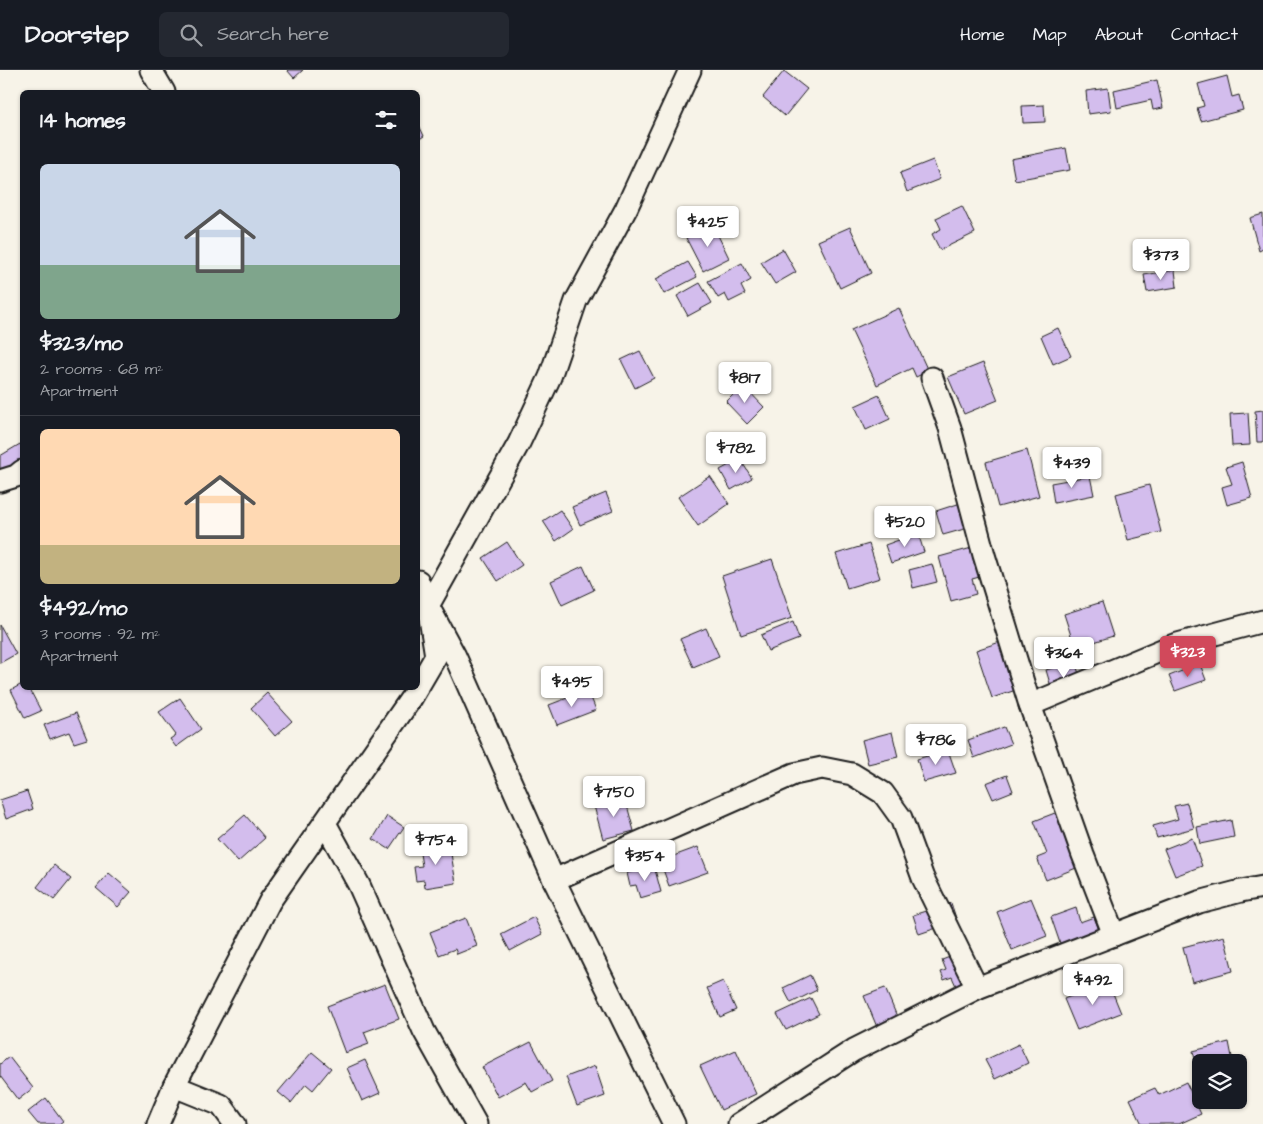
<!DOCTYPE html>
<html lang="en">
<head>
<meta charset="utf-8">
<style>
	:root { --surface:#171b24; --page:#242831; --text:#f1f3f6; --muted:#9ea1a6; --line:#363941; --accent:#d1495b }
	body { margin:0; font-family:"Architects Daughter",sans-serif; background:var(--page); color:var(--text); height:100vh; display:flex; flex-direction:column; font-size:19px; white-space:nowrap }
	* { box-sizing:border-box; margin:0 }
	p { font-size:16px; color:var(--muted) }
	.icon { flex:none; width:28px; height:28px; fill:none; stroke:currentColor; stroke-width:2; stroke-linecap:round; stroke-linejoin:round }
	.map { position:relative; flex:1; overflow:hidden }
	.details { position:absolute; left:20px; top:20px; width:400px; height:600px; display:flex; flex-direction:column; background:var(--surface); border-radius:8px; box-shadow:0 1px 4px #0004 }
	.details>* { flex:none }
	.controls { position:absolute; left:1192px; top:984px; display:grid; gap:10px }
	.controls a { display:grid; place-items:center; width:55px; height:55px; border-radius:8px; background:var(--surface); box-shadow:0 1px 4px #0004; font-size:25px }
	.price { position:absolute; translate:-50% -42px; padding:0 11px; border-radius:5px; background:#fff; color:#222; font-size:16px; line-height:32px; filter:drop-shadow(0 1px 2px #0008) }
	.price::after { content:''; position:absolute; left:50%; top:30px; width:15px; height:11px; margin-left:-8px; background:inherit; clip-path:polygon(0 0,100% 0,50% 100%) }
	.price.current { background:var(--accent); color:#fff }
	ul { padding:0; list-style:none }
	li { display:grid; align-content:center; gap:10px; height:265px; padding:0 20px }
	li+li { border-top:1px solid var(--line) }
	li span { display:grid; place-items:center; height:155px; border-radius:8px; color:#555 }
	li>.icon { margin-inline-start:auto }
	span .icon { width:90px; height:90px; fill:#fffc; stroke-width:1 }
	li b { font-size:21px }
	h2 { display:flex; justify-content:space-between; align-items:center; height:60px; padding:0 20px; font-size:21px }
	header { display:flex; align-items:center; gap:30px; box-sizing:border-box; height:70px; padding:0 25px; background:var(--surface); border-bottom:1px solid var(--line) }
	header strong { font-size:24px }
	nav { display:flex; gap:28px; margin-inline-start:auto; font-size:18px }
	.search { width:350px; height:45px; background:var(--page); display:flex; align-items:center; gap:12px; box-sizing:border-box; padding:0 18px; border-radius:8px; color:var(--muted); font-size:19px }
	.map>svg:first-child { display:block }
	.building { fill:#d3bded; stroke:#1c1c1c }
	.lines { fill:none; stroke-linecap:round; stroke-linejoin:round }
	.street-casing { stroke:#1c1c1c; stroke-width:25 }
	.street { stroke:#f7f3e8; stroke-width:21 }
</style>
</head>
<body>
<header>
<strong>Doorstep</strong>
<div class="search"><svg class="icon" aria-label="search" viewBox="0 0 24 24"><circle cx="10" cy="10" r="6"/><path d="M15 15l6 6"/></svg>Search here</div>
<nav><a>Home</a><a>Map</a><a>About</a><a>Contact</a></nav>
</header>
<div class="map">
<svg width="1263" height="1054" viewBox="0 0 1263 1054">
	<rect width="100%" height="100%" fill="#f7f3e8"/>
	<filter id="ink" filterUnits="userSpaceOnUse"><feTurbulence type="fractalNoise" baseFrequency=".02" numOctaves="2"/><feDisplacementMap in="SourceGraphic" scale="10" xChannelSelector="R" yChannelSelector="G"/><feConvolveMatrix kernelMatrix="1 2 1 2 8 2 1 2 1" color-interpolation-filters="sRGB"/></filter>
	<g filter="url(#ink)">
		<g class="building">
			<polygon points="287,0 303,0 294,8"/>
			<polygon points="784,1 807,19 785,46 763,27"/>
			<polygon points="1227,6 1232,27 1239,25 1243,40 1201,51 1197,38 1204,36 1198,14"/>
			<polygon points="1157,10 1163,38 1153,40 1151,30 1117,38 1114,20"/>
			<polygon points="1108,18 1111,41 1088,44 1086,21"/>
			<polygon points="1044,35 1045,52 1023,53 1022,36"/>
			<polygon points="418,53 424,66 418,70"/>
			<polygon points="1066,78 1070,100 1015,110 1011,89"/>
			<polygon points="933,90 940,109 907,122 900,103"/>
			<polygon points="962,136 975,163 940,180 932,164 941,159 936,148"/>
			<polygon points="1263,144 1263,179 1259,181 1250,148"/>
			<polygon points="713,155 729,188 703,201 686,168"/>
			<polygon points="850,157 871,203 840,218 818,171"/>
			<polygon points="783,179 796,202 775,214 761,192"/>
			<polygon points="688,192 697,207 664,224 656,209"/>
			<polygon points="742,193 751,210 741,216 745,224 729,232 725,224 718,228 708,211"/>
			<polygon points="1175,200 1177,217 1147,222 1144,205"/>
			<polygon points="700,213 712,233 688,246 677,226"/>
			<polygon points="899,238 928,301 916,307 912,298 877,315 851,260"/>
			<polygon points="1058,258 1071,286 1053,294 1041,266"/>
			<polygon points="640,281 654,308 635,318 621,290"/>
			<polygon points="983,293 998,330 964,344 948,307"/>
			<polygon points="743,315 764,337 747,354 726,332"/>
			<polygon points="879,325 890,349 866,360 855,336"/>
			<polygon points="1263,340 1263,372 1257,372 1255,341"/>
			<polygon points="1248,343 1250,375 1232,376 1230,344"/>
			<polygon points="20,374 22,377 22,398 0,418 0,386"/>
			<polygon points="1027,380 1039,426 998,437 986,392"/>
			<polygon points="740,389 752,408 731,420 720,400"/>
			<polygon points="1242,392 1252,428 1227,435 1222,417 1232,414 1226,397"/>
			<polygon points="710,406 729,434 698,456 678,427"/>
			<polygon points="1090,406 1094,425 1054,433 1051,413"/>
			<polygon points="1149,415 1161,462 1128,470 1116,424"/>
			<polygon points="606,423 613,441 580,455 572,437"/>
			<polygon points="967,431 975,456 943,465 936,441"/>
			<polygon points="560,440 573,459 556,471 543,451"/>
			<polygon points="918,463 924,482 891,493 885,475"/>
			<polygon points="507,472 522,495 498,511 483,488"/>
			<polygon points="869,474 880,508 847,518 836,484"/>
			<polygon points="979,476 987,505 972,509 976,524 951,531 939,487"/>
			<polygon points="772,489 792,548 741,565 722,506"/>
			<polygon points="932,494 937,512 913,518 909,500"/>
			<polygon points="583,496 594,520 562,535 551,511"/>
			<polygon points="1102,532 1113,566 1075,578 1064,544"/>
			<polygon points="793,552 799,569 768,581 761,565"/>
			<polygon points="0,555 16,584 0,593"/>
			<polygon points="706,558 719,586 693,597 680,569"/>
			<polygon points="1003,571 1019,619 992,628 976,580"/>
			<polygon points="1075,591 1083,617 1054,627 1046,600"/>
			<polygon points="1200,594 1206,610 1175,621 1169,606"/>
			<polygon points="22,614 22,618 29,618 41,641 25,648 11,620"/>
			<polygon points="588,620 596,640 557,655 549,635"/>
			<polygon points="267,623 292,651 275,666 251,638"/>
			<polygon points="180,628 201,659 176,677 170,669 176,665 159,642"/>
			<polygon points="76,643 87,669 74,673 69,662 50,669 44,655"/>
			<polygon points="1004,657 1011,674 974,688 968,670"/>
			<polygon points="892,662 898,687 868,694 862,670"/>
			<polygon points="948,680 956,703 924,712 917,689"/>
			<polygon points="1007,705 1013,721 993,729 986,713"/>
			<polygon points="27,721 33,739 6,749 0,730"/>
			<polygon points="625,728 634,761 603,769 594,736"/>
			<polygon points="1187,733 1194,758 1157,768 1153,756 1178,749 1174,736"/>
			<polygon points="1068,738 1089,793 1046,810 1037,788 1047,784 1034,751"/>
			<polygon points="245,745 265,768 238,792 217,769"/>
			<polygon points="387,746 404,757 389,779 373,769"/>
			<polygon points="1231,750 1234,767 1200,774 1197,757"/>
			<polygon points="1192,768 1202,796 1175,806 1164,779"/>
			<polygon points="449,772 456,813 425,818 424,810 416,811 414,797 422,796 419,777"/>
			<polygon points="698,777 708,802 669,816 660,791"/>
			<polygon points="54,795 71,809 54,830 37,817"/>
			<polygon points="654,796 661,822 640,828 636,815 630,816 627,803"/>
			<polygon points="109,803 131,822 118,837 96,818"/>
			<polygon points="1031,828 1047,866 1012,880 997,842"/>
			<polygon points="951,833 957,851 919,864 913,845"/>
			<polygon points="1076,838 1080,852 1094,847 1102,868 1063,882 1051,847"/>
			<polygon points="534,847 542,864 510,881 501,864"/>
			<polygon points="466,848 477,876 457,884 455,879 439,885 430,862"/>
			<polygon points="1224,866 1233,901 1192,912 1183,877"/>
			<polygon points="960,883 976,921 961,927 952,907 944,910 941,902 946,900 942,890"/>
			<polygon points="810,905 817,920 791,933 783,918"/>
			<polygon points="723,911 736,940 720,947 707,918"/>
			<polygon points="1108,911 1121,943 1077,960 1064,929"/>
			<polygon points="385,914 399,949 364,962 369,974 345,983 327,936"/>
			<polygon points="885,918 898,949 877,957 864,926"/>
			<polygon points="811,928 819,944 786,960 777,944"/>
			<polygon points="531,972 552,1011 532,1022 526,1012 498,1027 482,997"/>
			<polygon points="1229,972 1233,992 1201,992 1201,1006 1199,1006 1193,981"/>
			<polygon points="1019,974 1028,993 995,1009 985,990"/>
			<polygon points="736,980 756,1024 721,1040 700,996"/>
			<polygon points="312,982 331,998 313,1020 306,1014 291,1033 278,1022"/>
			<polygon points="9,987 33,1018 18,1030 0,1006 0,994"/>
			<polygon points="365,990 380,1023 362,1031 347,998"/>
			<polygon points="595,996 605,1026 577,1036 566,1007"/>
			<polygon points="1186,1012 1201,1044 1179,1054 1142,1054 1130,1029 1155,1018 1159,1025"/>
			<polygon points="46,1028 63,1051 59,1054 38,1054 28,1042"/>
		</g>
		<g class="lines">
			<defs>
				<g id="street">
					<polyline points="151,0 164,22"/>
					<polyline points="932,308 950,358 984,485 1030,635 1083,785 1114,865"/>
					<polyline points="0,411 16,406 22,401"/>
					<polyline points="418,511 428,536 455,586 554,810 674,1054"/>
					<polyline points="1030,635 1174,575 1263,551"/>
					<polyline points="325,753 359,815 424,961 476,1054"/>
					<polyline points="554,810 794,704 822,698 852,704 883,723 901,748 923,808 977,918"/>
					<polyline points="174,1016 221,1035 235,1054"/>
					<polyline points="158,1054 174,1016 270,831 412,627 436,586 428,536 519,373 550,307 576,231 626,139 690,0"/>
					<polyline points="739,1054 854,980 977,918 1199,832 1241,821 1263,817"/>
				</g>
			</defs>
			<use href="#street" class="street-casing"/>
			<use href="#street" class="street"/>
		</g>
	</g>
</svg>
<div class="controls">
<a><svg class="icon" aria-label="layers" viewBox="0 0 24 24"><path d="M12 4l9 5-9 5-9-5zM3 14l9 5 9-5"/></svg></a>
</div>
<b class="price" style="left:708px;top:178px">$425</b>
<b class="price" style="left:1161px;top:211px">$373</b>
<b class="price" style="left:745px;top:334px">$817</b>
<b class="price" style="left:736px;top:404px">$782</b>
<b class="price" style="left:1072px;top:419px">$439</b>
<b class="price" style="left:905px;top:478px">$520</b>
<b class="price current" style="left:1188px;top:608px">$323</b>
<b class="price" style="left:1064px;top:609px">$364</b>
<b class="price" style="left:572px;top:638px">$495</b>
<b class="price" style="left:936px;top:696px">$786</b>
<b class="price" style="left:614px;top:748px">$750</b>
<b class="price" style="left:436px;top:796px">$754</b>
<b class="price" style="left:645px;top:812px">$354</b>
<b class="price" style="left:1093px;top:936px">$492</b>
<section class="details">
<h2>14 homes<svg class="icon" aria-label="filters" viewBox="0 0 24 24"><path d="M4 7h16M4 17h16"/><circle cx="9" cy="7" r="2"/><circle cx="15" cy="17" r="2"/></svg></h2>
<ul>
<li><span style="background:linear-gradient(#c9d6e8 65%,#7fa58c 0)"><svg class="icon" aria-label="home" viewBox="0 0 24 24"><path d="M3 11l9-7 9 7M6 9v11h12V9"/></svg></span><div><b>$323/mo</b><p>2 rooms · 68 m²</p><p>Apartment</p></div></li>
<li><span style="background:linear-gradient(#ffd9b3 75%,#c2b280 0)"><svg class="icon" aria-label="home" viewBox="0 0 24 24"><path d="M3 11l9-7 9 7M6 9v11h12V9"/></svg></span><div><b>$492/mo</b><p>3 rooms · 92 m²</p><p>Apartment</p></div></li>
</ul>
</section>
</div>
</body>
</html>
